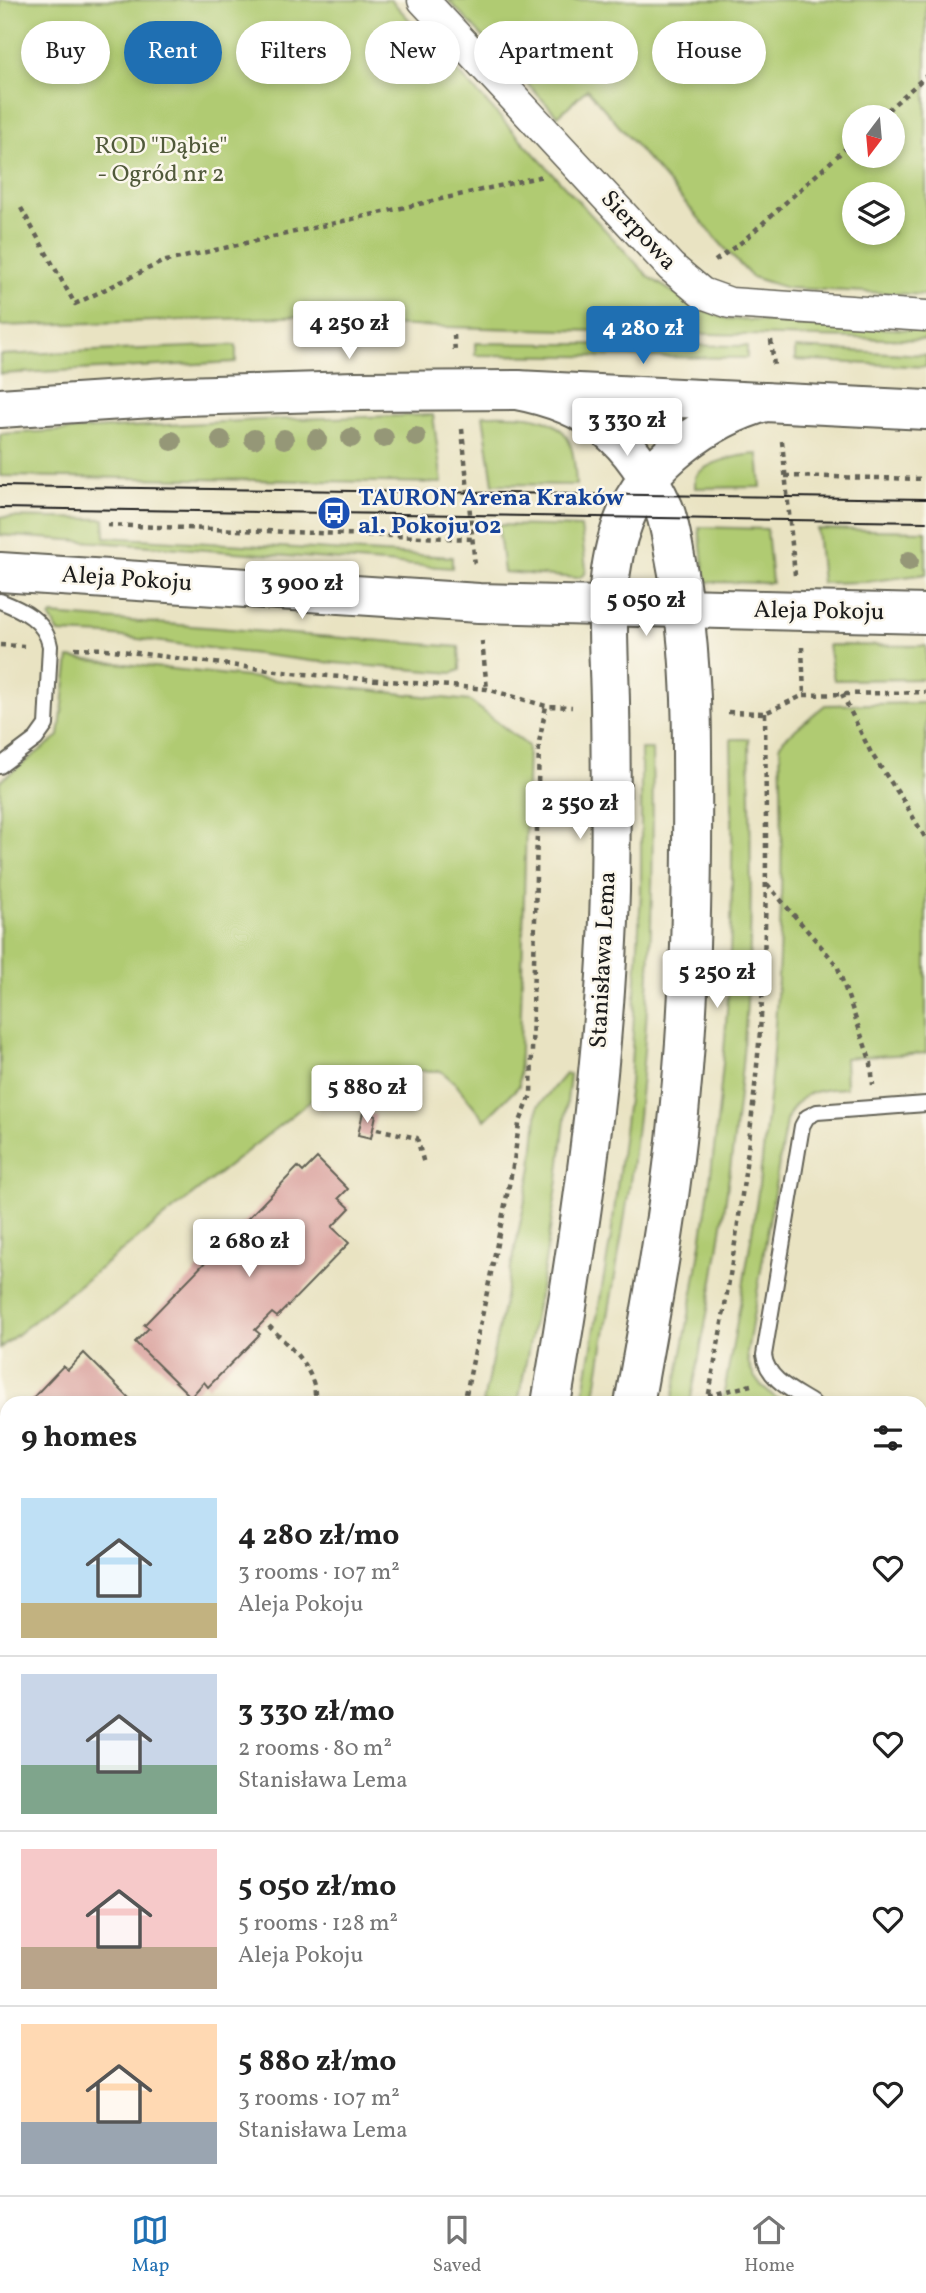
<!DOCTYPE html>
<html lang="en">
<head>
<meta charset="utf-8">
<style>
	:root { --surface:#fff; --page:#f2f2f2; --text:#222; --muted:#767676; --line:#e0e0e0; --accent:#1f6fb2 }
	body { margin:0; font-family:Vollkorn,serif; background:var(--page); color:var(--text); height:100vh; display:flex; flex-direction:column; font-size:26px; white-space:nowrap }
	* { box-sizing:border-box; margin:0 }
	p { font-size:23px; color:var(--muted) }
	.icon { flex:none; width:38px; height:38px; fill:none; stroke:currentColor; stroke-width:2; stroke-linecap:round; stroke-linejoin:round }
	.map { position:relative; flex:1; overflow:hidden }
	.sheet { position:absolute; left:0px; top:1396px; width:928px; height:800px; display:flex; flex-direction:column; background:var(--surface); border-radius:21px 21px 0 0; box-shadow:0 4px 10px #0003 }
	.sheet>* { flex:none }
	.hud { position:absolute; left:21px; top:21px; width:886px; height:63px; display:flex; gap:14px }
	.needle { width:46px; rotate:196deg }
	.buttons { position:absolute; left:842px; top:105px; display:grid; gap:14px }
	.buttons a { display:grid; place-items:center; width:63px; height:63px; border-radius:50%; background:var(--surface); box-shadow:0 4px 10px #0003; font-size:35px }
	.price { position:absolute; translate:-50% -60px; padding:0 16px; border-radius:7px; background:#fff; color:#222; font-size:23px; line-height:46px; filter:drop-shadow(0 2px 4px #0008) }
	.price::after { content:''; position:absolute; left:50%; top:42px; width:21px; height:16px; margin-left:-10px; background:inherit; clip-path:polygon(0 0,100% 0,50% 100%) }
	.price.current { background:var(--accent); color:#fff }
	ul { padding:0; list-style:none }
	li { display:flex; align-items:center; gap:21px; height:175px; padding:0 21px }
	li+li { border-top:2px solid var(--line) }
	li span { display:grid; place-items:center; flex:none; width:196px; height:140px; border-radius:0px; color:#555 }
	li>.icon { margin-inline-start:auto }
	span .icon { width:84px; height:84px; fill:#fffc; stroke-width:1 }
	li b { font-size:30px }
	h2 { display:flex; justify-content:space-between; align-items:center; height:84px; padding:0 21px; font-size:30px }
	.pill { padding:0 24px; border-radius:32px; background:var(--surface); box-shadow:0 4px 10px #0003; font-size:24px; line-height:63px }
	.pill.current { background:var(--accent); color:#fff }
	.menu { display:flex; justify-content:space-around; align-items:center; height:98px; border-top:2px solid var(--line); background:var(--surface); font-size:19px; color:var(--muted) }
	.menu a { display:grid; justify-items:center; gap:4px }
	.menu .current { color:var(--accent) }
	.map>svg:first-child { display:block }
	.green { fill:#b0cb72; stroke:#667447; stroke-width:2; fill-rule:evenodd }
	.building { fill:#daa29e }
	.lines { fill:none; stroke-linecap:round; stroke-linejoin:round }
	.service-casing { stroke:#646256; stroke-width:18 }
	.minor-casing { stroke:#646256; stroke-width:33 }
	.secondary-casing { stroke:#646256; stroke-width:42 }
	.path { stroke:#646256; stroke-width:4.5; stroke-dasharray:5 5; stroke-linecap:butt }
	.service { stroke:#fff; stroke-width:14 }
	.minor { stroke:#fff; stroke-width:30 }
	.secondary { stroke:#fff; stroke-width:38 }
	.tram { stroke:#1c1c1c; stroke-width:2 }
	.tree { fill:#959777 }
	.labels { text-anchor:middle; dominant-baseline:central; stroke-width:5; stroke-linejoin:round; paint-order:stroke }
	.park-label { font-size:24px; fill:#50593a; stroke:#fbf7ec }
	.street-label { font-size:24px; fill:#1c1c1c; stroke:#fbf7ec }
	.transit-label { font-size:24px; font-weight:bold; fill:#164399; stroke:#fbf7ec; text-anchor:start }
</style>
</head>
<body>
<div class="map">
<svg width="926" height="2195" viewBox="0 0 926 2195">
	<rect width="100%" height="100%" fill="#fbf7ec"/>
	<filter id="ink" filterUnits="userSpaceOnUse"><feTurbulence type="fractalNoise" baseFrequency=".0143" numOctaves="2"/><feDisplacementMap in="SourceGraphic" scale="14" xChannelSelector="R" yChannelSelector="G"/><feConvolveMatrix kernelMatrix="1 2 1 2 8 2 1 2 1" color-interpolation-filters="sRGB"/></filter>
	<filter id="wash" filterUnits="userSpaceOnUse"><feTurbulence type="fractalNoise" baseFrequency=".00686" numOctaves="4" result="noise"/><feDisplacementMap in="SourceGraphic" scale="28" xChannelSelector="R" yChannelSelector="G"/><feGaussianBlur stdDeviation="1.57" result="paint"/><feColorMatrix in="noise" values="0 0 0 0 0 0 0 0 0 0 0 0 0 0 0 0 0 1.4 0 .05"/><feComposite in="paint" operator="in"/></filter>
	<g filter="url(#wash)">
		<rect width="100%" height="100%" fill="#e9e3c2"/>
		<g class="green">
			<path d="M0 0H391L649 277C674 293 699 310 728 319L926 331V340L376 325 375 314 0 326Z"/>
			<path d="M448 0H926V295L787 288 752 277 727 251 587 89 558 116ZM854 117H892V156H854ZM854 194H892V233H854Z"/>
			<polygon points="475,343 747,346 747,358 475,355"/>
			<polygon points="236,345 236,362 0,374 0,355"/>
			<polygon points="795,348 926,355 926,367 795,360"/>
			<polygon points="433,415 442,483 0,476 0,434 261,420"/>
			<path d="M483 415C511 415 555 411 569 441 575 454 575 472 576 485L493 484Z"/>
			<path d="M758 454 761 487 695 488V477C707 461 739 455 758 454Z"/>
			<polygon points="0,517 104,519 105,537 452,557 452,568 0,535"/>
			<polygon points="498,525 581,527 586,568 585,574 578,578 504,572"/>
			<polygon points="699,527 767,529 772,583 708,582 705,579"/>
			<polygon points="817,529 926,531 926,574 866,582 822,583"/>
			<polygon points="52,615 459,647 460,667 460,670 453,673 311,661 107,635 59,633 50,618"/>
			<polygon points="828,645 926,646 926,679 834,680"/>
			<polygon points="69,658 470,701 528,746 519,1086 485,1120 455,1083 441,1071 349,1070 0,1348 0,781 59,736"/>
			<path d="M926 703V1053L845 1058 846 1088C816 1090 799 1090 786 1121L747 1353C749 1378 764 1391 784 1403H722C736 1329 750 1253 760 1177 778 1037 785 888 780 746L784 739 825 705Z"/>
			<path d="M731 739H749C750 806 752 873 750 941 745 1096 721 1251 690 1403H672C700 1268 720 1132 728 994 733 909 733 824 731 739Z"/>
			<path d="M641 749H652C655 883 650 1018 634 1152 624 1236 606 1319 594 1403H582L611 1236 630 1083 641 892Z"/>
			<polygon points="565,1074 570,1075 558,1180 543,1274 518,1403 483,1403 532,1167 538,1106"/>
			<polygon points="921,1493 926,1497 926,1985 921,1993"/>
			<polygon points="7,1938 7,2041 0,2032 0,1944"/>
			<polygon points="921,2001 926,2005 926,2195 560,2195 561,2189 920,2189"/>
			<polygon points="119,2189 279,2189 278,2195 123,2195"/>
		</g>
		<g id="blocks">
			<g class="building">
				<polygon points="363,1112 376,1115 371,1138 358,1135"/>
				<polygon points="317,1158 348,1189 339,1198 350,1208 332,1227 349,1243 277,1317 272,1313 255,1330 260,1334 208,1387 204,1382 191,1397 135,1342 149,1328 144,1325 298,1167 303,1172"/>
				<polygon points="84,1353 135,1404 27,1404 63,1366 68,1370"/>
				<polygon points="7,1423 7,1551 5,1553 0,1548 0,1431"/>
				<polygon points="7,1776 7,1903 0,1910 0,1783"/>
			</g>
		</g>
	</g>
	<g filter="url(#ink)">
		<use href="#blocks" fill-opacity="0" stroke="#646256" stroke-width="2"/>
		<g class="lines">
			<defs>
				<g id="service">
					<path d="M0 601C23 610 45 620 50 646L46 725 36 739 0 766"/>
					<path d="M814 1404C794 1391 767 1380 764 1355L802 1126 807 1117 817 1112 926 1104"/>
					<polyline points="920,1473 926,1476"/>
					<polyline points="0,2054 7,2063"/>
					<polyline points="0,2185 7,2186"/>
					<polyline points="18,2189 31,2195"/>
					<polyline points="106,2189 110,2195"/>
				</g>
				<polyline id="minor" points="423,0 671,267 702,293 730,303 926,316"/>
				<g id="secondary">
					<path d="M517 390C592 404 633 439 664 509 670 524 672 541 675 557 688 621 692 685 692 750 693 881 691 1011 676 1141 666 1229 650 1316 634 1404"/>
					<polyline points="0,408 182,396 355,391 517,390 926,410"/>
					<polyline points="0,572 479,603 926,614"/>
					<path d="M551 1404C580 1234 605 1065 610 892 611 829 611 765 610 702 609 642 601 577 624 520 646 463 709 418 765 402"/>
					<polyline points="392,2195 393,2189"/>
					<polyline points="480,2195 481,2189"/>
				</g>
			</defs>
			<use href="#service" class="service-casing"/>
			<use href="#minor" class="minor-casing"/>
			<use href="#secondary" class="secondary-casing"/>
			<g class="path">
				<polyline points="880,117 926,76"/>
				<polyline points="21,208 75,304 162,262 543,176"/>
				<polyline points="715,261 743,241 854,141"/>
				<polyline points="454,335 455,354"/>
				<polyline points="658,337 673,310"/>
				<polyline points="771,340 774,366"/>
				<polyline points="462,429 475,566"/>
				<polyline points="782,441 795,575"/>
				<polyline points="785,476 926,479"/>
				<polyline points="107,525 473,539"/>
				<polyline points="482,641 487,689"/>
				<polyline points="0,645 24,646"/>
				<polyline points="802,647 804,695"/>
				<polyline points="75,648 106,649 292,673 487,689 546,706 572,707"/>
				<polyline points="842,694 871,753 903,800 926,839"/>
				<polyline points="728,712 765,713 804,695 926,692"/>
				<polyline points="767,884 837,965 871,1063 873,1085"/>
				<polyline points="377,1129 417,1138 424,1164"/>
				<path d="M269 1326C289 1347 321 1372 314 1404"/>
				<polyline points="708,1396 751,1385"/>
				<polyline points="464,1404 514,1161 519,1124 531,1095 539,743 546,706"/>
				<path d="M707 1404C731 1280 750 1156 760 1031 768 925 766 819 765 713"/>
				<polyline points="920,1566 926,1570"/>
				<polyline points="920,1577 926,1574"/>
				<polyline points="0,1666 7,1661"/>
				<polyline points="298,2195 299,2189"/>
				<polyline points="544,2195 545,2189"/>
			</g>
			<use href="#service" class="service"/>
			<use href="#minor" class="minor"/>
			<use href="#secondary" class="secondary"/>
			<g class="tram">
				<polyline points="0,486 926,499"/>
				<polyline points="0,508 926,522"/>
			</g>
		</g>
		<g class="tree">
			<circle cx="416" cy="437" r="10"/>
			<circle cx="351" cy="438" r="10"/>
			<circle cx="384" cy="438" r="10"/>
			<circle cx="254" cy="439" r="10"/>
			<circle cx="284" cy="439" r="10"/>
			<circle cx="317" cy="439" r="10"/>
			<circle cx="221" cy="440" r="10"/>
			<circle cx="172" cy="441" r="10"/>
			<circle cx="909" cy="561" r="10"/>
		</g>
	</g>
	<defs>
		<symbol id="bus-disc" viewBox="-11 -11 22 22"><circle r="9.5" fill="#1a4fb4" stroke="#fbf7ec"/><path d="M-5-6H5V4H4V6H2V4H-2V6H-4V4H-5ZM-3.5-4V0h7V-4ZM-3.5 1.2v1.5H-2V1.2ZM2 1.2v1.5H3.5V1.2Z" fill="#fff"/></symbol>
	</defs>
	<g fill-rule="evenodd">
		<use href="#bus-disc" x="315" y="494" width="38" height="38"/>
	</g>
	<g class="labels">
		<g class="park-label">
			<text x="161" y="147">ROD "Dąbie"<tspan x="161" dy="28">- Ogród nr 2</tspan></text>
		</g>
		<g class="street-label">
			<text transform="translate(638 231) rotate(47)">Sierpowa</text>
			<text transform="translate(127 580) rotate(4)">Aleja Pokoju</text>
			<text transform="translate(819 612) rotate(1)">Aleja Pokoju</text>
			<text transform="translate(604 960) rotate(-87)">Stanisława Lema</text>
		</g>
		<g class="transit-label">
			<text x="358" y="499">TAURON Arena Kraków<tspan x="358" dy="28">al. Pokoju 02</tspan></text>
		</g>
	</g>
</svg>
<div class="buttons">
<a><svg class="needle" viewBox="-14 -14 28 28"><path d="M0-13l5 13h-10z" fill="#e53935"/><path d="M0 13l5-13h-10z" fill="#767676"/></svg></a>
<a><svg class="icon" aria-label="layers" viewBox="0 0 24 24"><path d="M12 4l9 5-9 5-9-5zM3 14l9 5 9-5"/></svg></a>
</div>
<b class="price" style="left:349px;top:361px">4 250 zł</b>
<b class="price current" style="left:643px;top:366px">4 280 zł</b>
<b class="price" style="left:627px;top:458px">3 330 zł</b>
<b class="price" style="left:302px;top:621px">3 900 zł</b>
<b class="price" style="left:646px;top:638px">5 050 zł</b>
<b class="price" style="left:580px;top:841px">2 550 zł</b>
<b class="price" style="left:717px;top:1010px">5 250 zł</b>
<b class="price" style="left:367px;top:1125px">5 880 zł</b>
<b class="price" style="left:249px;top:1279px">2 680 zł</b>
<div class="hud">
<a class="pill">Buy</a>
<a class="pill current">Rent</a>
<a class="pill">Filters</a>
<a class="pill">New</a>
<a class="pill">Apartment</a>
<a class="pill">House</a>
</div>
<section class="sheet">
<h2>9 homes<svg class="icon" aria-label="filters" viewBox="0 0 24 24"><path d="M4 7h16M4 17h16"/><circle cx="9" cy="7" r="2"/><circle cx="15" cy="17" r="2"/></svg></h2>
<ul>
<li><span style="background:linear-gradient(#bfe0f5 75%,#c2b280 0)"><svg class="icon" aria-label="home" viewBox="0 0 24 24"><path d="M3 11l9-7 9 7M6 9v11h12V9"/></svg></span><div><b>4 280 zł/mo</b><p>3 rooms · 107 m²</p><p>Aleja Pokoju</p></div><svg class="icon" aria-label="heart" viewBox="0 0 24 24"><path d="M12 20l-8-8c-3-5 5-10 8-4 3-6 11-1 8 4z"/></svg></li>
<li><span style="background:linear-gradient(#c9d6e8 65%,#7fa58c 0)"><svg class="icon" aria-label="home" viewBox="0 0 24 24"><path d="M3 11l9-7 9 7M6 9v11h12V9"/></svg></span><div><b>3 330 zł/mo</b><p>2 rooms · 80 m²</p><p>Stanisława Lema</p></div><svg class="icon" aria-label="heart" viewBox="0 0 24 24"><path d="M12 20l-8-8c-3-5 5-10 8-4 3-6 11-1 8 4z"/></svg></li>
<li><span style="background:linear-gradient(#f6c9c9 70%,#b9a48a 0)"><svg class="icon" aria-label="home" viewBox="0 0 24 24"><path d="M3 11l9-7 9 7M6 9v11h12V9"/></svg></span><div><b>5 050 zł/mo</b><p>5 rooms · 128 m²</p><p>Aleja Pokoju</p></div><svg class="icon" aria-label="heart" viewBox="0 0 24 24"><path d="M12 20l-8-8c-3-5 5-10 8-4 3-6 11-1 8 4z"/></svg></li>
<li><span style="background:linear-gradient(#ffd9b3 70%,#9aa5b1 0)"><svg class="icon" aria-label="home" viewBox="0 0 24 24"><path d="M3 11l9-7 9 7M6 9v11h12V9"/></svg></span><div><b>5 880 zł/mo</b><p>3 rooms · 107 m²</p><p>Stanisława Lema</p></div><svg class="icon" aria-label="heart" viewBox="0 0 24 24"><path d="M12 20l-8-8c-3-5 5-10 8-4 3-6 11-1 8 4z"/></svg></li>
</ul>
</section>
</div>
<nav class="menu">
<a class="current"><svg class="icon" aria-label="map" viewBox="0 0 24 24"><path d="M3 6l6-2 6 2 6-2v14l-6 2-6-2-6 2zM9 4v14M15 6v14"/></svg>Map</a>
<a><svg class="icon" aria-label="saved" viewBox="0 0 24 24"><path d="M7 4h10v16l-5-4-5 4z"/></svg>Saved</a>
<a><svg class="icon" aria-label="home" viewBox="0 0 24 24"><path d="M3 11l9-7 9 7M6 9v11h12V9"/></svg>Home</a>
</nav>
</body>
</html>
